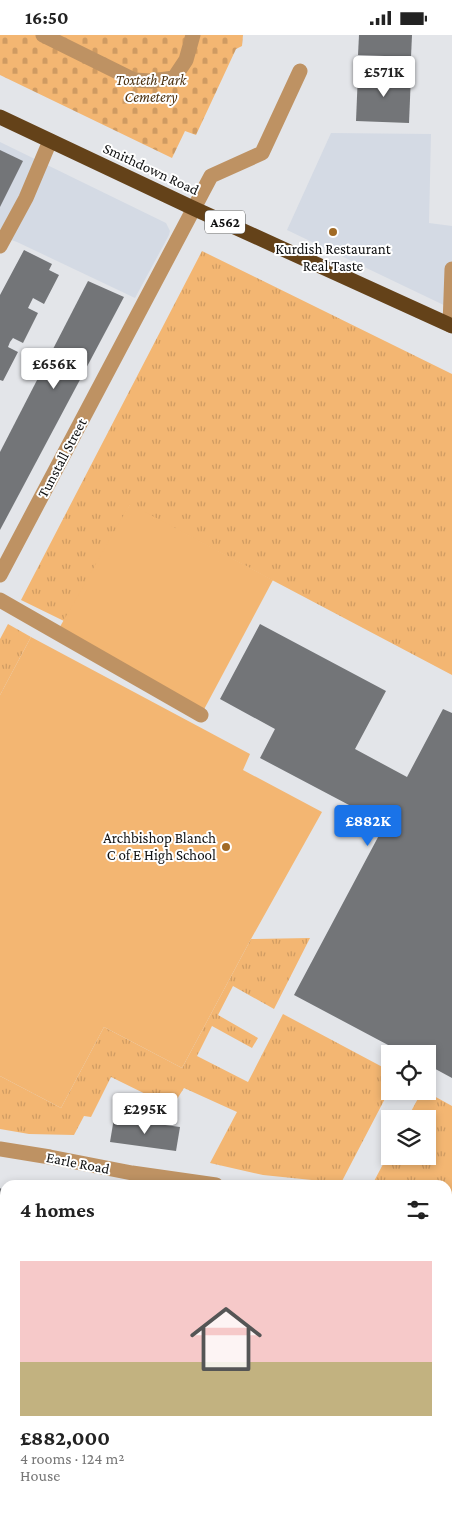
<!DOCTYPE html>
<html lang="en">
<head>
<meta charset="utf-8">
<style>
	:root { --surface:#fff; --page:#f2f2f2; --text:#222; --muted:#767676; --accent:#1a73e8 }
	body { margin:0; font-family:"Crimson Pro",serif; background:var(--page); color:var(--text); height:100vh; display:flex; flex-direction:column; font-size:19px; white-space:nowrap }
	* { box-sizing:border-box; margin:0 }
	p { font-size:16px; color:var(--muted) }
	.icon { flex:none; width:28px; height:28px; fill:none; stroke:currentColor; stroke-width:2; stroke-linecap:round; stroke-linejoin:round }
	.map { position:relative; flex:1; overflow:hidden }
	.sheet { position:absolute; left:0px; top:1145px; width:452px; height:335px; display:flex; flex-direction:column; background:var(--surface); border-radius:15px 15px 0 0; box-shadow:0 2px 8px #0003 }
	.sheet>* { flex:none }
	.buttons { position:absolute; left:381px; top:1010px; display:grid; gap:10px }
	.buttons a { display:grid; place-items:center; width:55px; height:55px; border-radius:0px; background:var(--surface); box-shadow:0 2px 8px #0003; font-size:25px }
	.price { position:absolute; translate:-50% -42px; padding:0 11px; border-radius:5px; background:#fff; color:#222; font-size:16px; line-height:32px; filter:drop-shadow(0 1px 2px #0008) }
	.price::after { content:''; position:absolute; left:50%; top:30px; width:15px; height:11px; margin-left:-8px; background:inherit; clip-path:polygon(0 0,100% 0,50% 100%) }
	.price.current { background:var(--accent); color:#fff }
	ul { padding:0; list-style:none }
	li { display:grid; align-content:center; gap:10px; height:265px; padding:0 20px }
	li span { display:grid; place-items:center; height:155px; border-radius:0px; color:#555 }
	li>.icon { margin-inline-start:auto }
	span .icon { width:90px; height:90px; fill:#fffc; stroke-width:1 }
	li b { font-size:21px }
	h2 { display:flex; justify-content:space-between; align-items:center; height:60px; padding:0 20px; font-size:21px }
	.status { display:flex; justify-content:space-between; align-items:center; height:35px; padding:0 25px; background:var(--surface); direction:ltr }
	.status svg { height:14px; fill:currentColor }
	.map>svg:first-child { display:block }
	.built { fill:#d4dae4 }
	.grass { fill:url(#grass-tufts) }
	.cemetery { fill:url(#cemetery-stones) }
	.pitch { fill:#f3b672 }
	.building { fill:#737578 }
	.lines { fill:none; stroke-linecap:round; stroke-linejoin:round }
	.minor { stroke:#be9263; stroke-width:15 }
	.highway { stroke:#644219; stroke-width:15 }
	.poi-dot { fill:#a16a25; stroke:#fff; stroke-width:2 }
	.labels { text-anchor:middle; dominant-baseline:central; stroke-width:4; stroke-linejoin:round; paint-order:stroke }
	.shield { fill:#fff; stroke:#575858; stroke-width:1 }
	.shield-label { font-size:14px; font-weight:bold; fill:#0f1011 }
	.park-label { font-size:15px; font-style:italic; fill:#4c3110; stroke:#fff }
	.street-label { font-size:15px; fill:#0f1011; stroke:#fff }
	.poi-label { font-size:15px; fill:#0f1011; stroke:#fff }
</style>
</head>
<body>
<div class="status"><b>16:50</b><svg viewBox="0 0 49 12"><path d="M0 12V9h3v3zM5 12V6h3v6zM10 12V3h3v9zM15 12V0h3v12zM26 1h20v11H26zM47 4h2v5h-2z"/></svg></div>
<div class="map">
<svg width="452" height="1480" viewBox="0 0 452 1480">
	<defs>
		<pattern id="grass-tufts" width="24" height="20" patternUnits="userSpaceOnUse" patternTransform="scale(1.25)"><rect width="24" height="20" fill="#f3b672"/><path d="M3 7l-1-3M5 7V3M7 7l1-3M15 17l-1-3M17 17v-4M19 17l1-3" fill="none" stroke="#cf9b62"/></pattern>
		<pattern id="cemetery-stones" width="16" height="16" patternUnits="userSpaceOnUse" patternTransform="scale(1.25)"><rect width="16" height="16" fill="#f3b672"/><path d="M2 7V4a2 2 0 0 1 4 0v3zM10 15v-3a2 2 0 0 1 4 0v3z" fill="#cf9b62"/></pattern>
	</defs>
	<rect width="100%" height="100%" fill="#e3e5e9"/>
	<g class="built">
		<polygon points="331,98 431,99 429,188 452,191 452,274 287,195"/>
		<polygon points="0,107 166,188 170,196 169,200 135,263 17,207 0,201"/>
	</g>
	<g class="grass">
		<polygon points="202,216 452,339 452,640 130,470 66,587 21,565"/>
		<polygon points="8,589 31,602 0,660 0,604"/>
		<polygon points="310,903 274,974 233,951 218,980 258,1003 252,1013 212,991 197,1021 248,1047 283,979 390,1036 390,1054 341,1148 263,1140 210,1128 237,1077 184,1053 172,1072 111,1042 91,1082 84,1081 74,1100 29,1099 0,1094 0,1041 61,1073 104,992 182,1033 251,904"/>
		<polygon points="422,1056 425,1056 452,1071 452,1159 448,1159 448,1150 372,1150 390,1116 390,1121 428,1121 428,1084 407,1084"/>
	</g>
	<polygon class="cemetery" points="0,0 243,0 242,11 236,14 196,100 185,96 172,123 0,40"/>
	<g class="pitch">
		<polygon points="130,469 273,545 201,680 57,597"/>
		<polygon points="31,602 250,719 243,735 322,777 251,904 182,1033 104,992 61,1073 0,1041 0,660"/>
	</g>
	<g class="building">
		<polygon points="359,0 412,0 411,22 358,20"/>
		<polygon points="358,38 411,40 409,88 356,86"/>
		<polygon points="0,115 23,126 0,172"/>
		<polygon points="24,215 52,229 49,235 59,240 44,269 33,263 28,273 38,278 23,308 13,303 10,307 8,312 18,317 3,346 0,345 0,260"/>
		<polygon points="88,246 124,262 0,495 0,417"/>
		<polygon points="260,589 386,656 355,714 407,742 443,674 452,678 452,1043 428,1030 428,1019 405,1019 294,960 385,789 260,723 275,694 220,664"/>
		<polygon points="114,1083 180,1092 176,1116 110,1107"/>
		<polygon points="0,1153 5,1156 5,1215 0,1213"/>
		<polygon points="448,1234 452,1234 452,1258 448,1257"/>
		<polygon points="0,1250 5,1253 5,1328 0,1326 0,1288 3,1282 0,1280"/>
		<polygon points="452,1469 452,1480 438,1480 444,1475 448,1475 448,1473"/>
		<polygon points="6,1475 61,1475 59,1480 8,1480 4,1478"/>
		<polygon points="155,1475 205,1475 202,1480 152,1480"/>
		<polygon points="310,1475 328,1475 338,1480 307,1480"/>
	</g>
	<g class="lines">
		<g class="minor">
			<polyline points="43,0 134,45 151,46 174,43 186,25 193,0"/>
			<polyline points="0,211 26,163 50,106"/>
			<polyline points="450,290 452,234"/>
			<polyline points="0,540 211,141 262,118 300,36"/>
			<polyline points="0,565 201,680"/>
			<polyline points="0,1114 50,1122 132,1138 216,1150"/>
			<polyline points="448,1196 452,1196"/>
			<polyline points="105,1480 108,1475"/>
			<polyline points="250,1480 253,1475"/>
		</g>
		<polyline class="highway" points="0,82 195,174 452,291"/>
	</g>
	<g class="poi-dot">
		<circle cx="333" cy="197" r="5"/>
		<circle cx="226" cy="812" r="5"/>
	</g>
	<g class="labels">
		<rect class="shield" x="205" y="175.5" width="40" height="23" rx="4"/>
		<g class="shield-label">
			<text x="225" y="187">A562</text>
		</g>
		<g class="park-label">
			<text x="151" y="45">Toxteth Park<tspan x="151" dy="17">Cemetery</tspan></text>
		</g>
		<g class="street-label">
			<text transform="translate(151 134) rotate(25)">Smithdown Road</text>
			<text transform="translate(62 423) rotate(-62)">Tunstall Street</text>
			<text transform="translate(78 1128) rotate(11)">Earle Road</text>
		</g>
		<g class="poi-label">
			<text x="333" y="214">Kurdish Restaurant<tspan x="333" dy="17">Real Taste</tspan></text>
			<text x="216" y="803" text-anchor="end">Archbishop Blanch<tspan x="216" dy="17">C of E High School</tspan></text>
		</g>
	</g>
</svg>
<div class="buttons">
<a><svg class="icon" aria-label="locate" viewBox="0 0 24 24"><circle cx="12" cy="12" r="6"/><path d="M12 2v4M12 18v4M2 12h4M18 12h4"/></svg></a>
<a><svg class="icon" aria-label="layers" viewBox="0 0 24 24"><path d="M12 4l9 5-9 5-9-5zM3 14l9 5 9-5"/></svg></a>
</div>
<b class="price" style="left:384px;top:63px">£571K</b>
<b class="price" style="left:54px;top:355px">£656K</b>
<b class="price current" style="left:368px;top:812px">£882K</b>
<b class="price" style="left:145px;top:1100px">£295K</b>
<section class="sheet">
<h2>4 homes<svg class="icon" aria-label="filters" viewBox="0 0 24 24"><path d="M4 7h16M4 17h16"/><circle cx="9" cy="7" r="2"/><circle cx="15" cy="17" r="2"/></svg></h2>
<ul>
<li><span style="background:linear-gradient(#f6c9c9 65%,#c2b280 0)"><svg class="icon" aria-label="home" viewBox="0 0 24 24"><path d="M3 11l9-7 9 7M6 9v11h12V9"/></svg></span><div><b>£882,000</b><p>4 rooms · 124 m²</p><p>House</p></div></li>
</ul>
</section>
</div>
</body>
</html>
